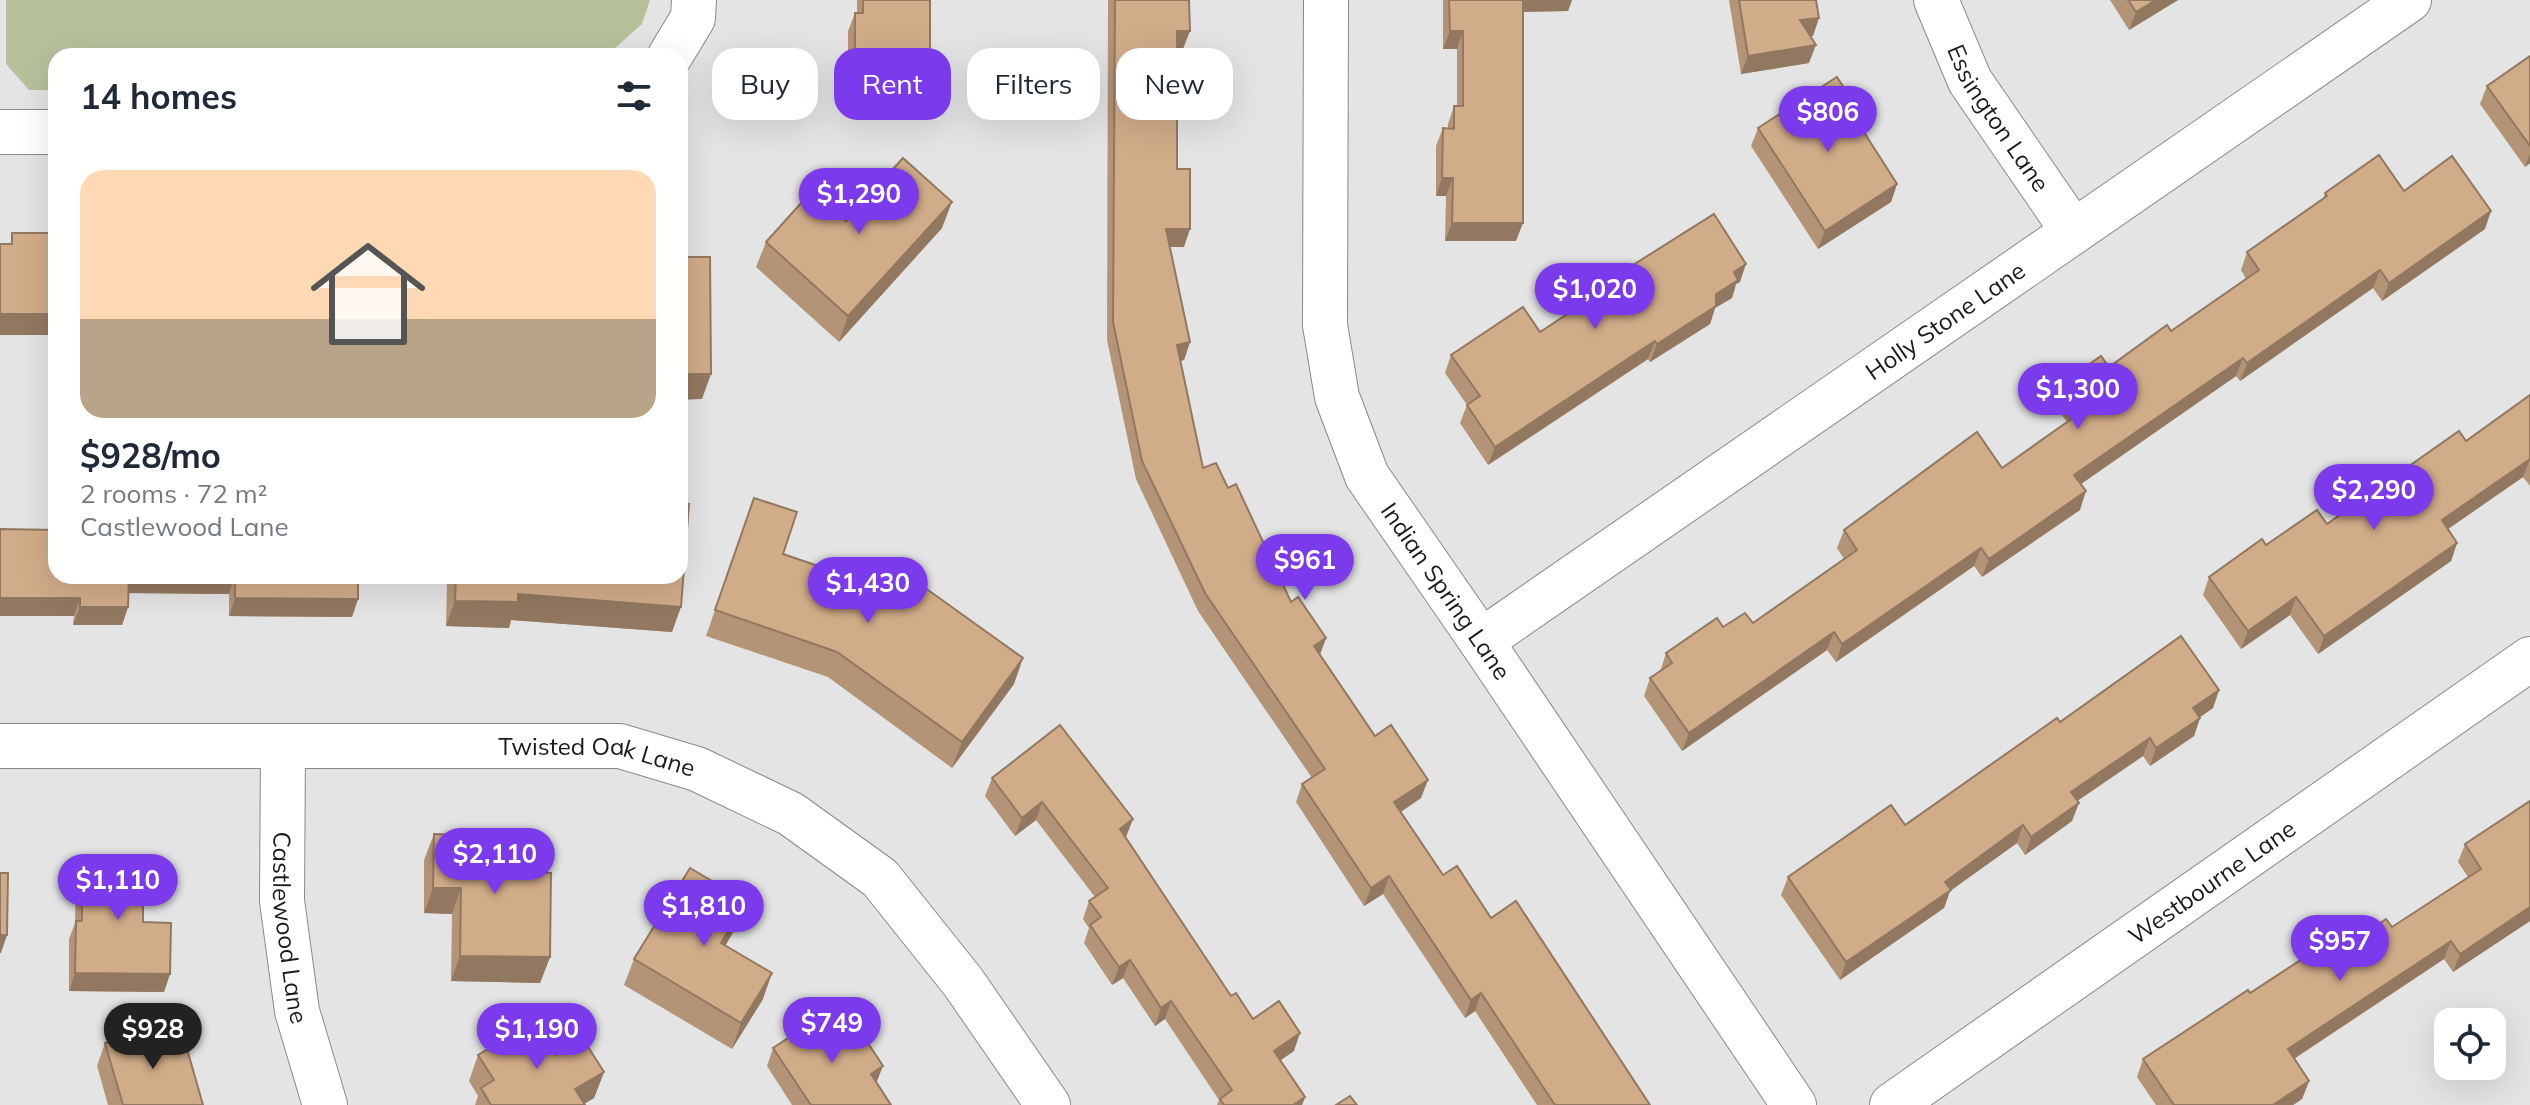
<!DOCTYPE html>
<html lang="en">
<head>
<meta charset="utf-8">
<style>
	:root { --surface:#fff; --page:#f6f6f7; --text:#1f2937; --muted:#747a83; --line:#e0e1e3; --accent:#7c3aed }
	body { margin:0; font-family:Mulish,sans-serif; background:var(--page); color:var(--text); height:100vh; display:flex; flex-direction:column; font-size:30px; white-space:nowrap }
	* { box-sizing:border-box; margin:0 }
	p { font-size:26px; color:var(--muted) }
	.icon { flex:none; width:44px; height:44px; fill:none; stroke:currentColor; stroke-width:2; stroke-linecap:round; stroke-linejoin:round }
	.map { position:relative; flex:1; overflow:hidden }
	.details { position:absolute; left:48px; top:48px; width:640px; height:536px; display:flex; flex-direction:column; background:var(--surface); border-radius:24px; box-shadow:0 8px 32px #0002 }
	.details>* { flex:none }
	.banner { position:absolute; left:712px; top:48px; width:760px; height:72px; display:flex; gap:16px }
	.fabs { position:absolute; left:2434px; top:1008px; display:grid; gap:16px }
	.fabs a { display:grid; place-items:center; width:72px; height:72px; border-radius:16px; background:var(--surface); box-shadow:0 8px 32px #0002; font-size:40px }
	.price { position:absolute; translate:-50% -68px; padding:0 18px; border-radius:28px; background:var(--accent); color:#fff; font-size:26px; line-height:52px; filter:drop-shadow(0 2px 4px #0008) }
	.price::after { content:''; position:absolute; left:50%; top:48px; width:24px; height:18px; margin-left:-12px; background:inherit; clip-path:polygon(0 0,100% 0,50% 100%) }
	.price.active { background:#222; color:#fff }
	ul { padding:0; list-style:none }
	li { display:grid; align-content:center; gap:16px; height:424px; padding:0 32px }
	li+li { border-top:2px solid var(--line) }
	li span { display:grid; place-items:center; height:248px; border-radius:24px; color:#555 }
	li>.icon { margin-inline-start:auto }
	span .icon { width:144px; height:144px; fill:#fffc; stroke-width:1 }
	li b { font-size:34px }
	h2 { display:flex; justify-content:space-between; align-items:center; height:96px; padding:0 32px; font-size:34px }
	.chip { padding:0 28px; border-radius:24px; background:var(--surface); box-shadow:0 8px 32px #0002; font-size:28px; line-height:72px }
	.chip.active { background:var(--accent); color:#fff }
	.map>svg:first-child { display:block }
	.green { fill:#b6c19c }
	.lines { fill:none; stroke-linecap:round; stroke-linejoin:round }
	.minor-casing { stroke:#8a8a8b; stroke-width:46 }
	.minor { stroke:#fff; stroke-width:44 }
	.wall { fill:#b49476 }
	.shaded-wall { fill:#927860 }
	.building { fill:#d1ac89; stroke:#927860; stroke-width:2 }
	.labels { text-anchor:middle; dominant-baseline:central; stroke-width:6; stroke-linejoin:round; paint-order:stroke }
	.street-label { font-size:24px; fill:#1b1b1c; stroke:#f1f1f2 }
</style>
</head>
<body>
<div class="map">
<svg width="2530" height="1105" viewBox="0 0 2530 1105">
	<rect width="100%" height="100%" fill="#e4e4e5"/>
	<polygon class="green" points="6,0 650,0 642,24 606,56 56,56 56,90 29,90 6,64"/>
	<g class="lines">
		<defs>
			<g id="minor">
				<path id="s1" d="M1326 0 1325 325 1337 397 1367 476 1481 641 1794 1105"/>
				<path id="s2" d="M1936 0 1970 81 2073 231"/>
				<polyline points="670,56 693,18 694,0"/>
				<polyline points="0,132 56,132"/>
				<path id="s3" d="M1481 641 2409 0"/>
				<path id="s4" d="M0 746H620L697 769 791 814 880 878 963 982 1048 1105"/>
				<path id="s5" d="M283 746 282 901 297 1011 325 1105"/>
				<path id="s6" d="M1892 1105 2530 659"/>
			</g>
		</defs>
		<use href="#minor" class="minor-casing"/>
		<use href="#minor" class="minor"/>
	</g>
	<g class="wall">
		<polygon points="857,0 930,0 930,98 923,116 857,116 857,85 848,85 848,31 855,13 857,13"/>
		<polygon points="1108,0 1189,0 1183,49 1177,49 1177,169 1184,247 1170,247 1190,342 1184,360 1180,361 1203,468 1228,488 1291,602 1326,638 1320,654 1375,736 1421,798 1401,812 1443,875 1491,918 1650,1105 1537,1105 1475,1011 1465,1018 1383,894 1364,906 1296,802 1302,784 1312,778 1198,611 1136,479 1107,340"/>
		<polygon points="1443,0 1572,0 1568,11 1523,12 1516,241 1445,241 1446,196 1436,196 1436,146 1443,128 1448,128 1448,124 1454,106 1457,106 1457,49 1443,49"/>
		<polygon points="1729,0 1816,0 1813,36 1810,36 1809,63 1741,74"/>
		<polygon points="2110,0 2178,0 2129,30"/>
		<polygon points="2530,56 2530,163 2525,167 2480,104 2487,86"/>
		<polygon points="1866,122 1863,131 1897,184 1891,202 1818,249 1751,146 1758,128"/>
		<polygon points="2404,191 2485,229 2382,301 2373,288 2240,381 2236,376 2081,484 2080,510 1982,577 1974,566 1836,662 1827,650 1682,751 1644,696 1650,678 1660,672 1666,653 1723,627 1753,623 1844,559 1837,548 1844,530 2002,468 2067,422 2053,403 2060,385 2109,367 2171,331 2246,279 2241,270 2247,252 2323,199 2325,193"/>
		<polygon points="846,221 942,228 839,342 756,267 766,242"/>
		<polygon points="1614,277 1740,282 1736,284 1732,298 1715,308 1710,324 1650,362 1648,359 1488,465 1460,423 1467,405 1445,373 1451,355 1540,332 1611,284"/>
		<polygon points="2530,395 2530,486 2523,477 2448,529 2457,543 2451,561 2318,654 2290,615 2241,649 2203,595 2209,577 2266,545 2327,524 2466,441"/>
		<polygon points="754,498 783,554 1014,684 952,768 828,677 706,636"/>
		<polygon points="0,529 358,576 358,599 352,617 229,616 229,594 128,593 128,607 122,625 73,625 74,616 0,616"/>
		<polygon points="385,576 680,576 672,632 511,620 509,628 446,626 447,583 385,581"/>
		<polygon points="2219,690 2213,708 2200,717 2194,736 2150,766 2143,756 2077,801 2072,821 2025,855 2017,843 1950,891 1944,908 1840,980 1781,895 1788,877 1905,825 2060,722"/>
		<polygon points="992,778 1126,837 1231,996 1253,1019 1294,1051 1280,1060 1305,1097 1302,1105 1217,1105 1219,1100 1165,1019 1155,1026 1123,978 1112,985 1084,943 1089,928 1083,919 1089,901 1095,897 1036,820 1015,836 985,796"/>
		<polygon points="2530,801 2530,921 2453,972 2444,959 2294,1059 2309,1081 2302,1099 2293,1105 2156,1105 2137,1077 2143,1059 2250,993 2324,961 2392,927 2468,877 2458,862 2465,844"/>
		<polygon points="434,834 520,872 550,957 540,983 451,981 452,914 424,913 424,860"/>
		<polygon points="82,858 143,922 170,974 164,992 69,991 69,939 75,923 76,876"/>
		<polygon points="736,927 726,945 763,999 732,1049 624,985 634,959"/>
		<polygon points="105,1043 174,1052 203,1105 108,1105 97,1066"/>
		<polygon points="773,1048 877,1083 891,1105 792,1105 767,1066"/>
		<polygon points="478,1055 555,1055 604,1072 594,1098 584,1104 585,1105 475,1105 478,1096 469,1081"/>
	</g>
	<g class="shaded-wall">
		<polygon points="1521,0 1572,0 1568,11 1517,12"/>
		<polygon points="2156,0 2178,0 2129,30 2136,12"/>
		<polygon points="1819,18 1813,36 1793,38 1800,20"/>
		<polygon points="1177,31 1190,31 1183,49 1170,49"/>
		<polygon points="1450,31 1463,31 1457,49 1443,49"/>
		<polygon points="1816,45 1809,63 1741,74 1748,56"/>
		<polygon points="855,67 863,67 857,85 848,85"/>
		<polygon points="863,98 930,98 923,116 857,116"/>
		<polygon points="2530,153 2530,163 2525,167"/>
		<polygon points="1442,178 1453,178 1446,196 1436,196"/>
		<polygon points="1897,184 1891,202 1818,249 1825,231"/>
		<polygon points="952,202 942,228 839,342 848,316"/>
		<polygon points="2491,211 2485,229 2382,301 2389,283"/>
		<polygon points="1452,223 1523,223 1516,241 1445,241"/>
		<polygon points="1166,229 1190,229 1184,247 1159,247"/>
		<polygon points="1746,264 1740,282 1736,284 1732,298 1715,308 1710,324 1650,362 1657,344 1716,294 1734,272"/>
		<polygon points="2380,270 2373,288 2240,381 2247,363"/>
		<rect x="0" y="314" width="56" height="21"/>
		<polygon points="1655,341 1648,359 1488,465 1495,447"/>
		<polygon points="1190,342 1184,360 1170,363 1177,345"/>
		<polygon points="2243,358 2236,376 2068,493 2074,475"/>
		<polygon points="680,374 711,374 702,399 680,400"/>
		<polygon points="2530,459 2523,477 2435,538 2442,520"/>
		<polygon points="2086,491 2080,510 1982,577 1989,559"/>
		<polygon points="2457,543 2451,561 2318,654 2324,636"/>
		<polygon points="1981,548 1974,566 1836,662 1842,644"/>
		<polygon points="128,576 235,576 229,594 122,593"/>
		<polygon points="387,576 449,576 447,583 385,581"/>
		<polygon points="518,594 681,607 672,632 511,620 509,628 446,626 455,601"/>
		<polygon points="2296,597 2290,615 2241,649 2248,631"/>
		<polygon points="0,598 80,598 74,616 0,616"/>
		<polygon points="235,598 358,599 352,617 229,616"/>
		<polygon points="80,607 128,607 122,625 73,625"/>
		<polygon points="1834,632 1827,650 1682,751 1689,733"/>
		<polygon points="1326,638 1319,657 1314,646"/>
		<polygon points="1023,658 1014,684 952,768 962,742"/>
		<polygon points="2219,690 2213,708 2187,726 2193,708"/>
		<polygon points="2200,718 2194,736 2150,766 2156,748"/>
		<polygon points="2150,738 2143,756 2064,810 2071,792"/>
		<polygon points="1428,780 1421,798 1388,820 1394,802"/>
		<polygon points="1042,802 1036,820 1015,836 1022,818"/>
		<polygon points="2079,803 2072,821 2025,855 2031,837"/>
		<polygon points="1133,819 1126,837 1113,847 1120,829"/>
		<polygon points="2023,825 2017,843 1950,891 1944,908 1840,980 1846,962 1945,882"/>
		<polygon points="1389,876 1383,894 1364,906 1371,888"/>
		<polygon points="433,888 461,888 452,914 424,913"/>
		<polygon points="746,901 736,927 712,968 721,943"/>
		<polygon points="2530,907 2530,921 2453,972 2460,954"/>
		<polygon points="0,935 7,935 1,953 0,953"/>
		<polygon points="2451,941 2444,959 2281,1067 2288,1049"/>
		<polygon points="460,956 550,957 540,983 451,981"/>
		<polygon points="1130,960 1123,978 1112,985 1119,967"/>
		<polygon points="75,973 170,974 164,992 69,991"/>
		<polygon points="772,973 763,999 732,1049 741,1023"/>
		<polygon points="1481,993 1475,1011 1465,1018 1471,1000"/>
		<polygon points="1171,1001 1165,1019 1155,1026 1161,1008"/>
		<polygon points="1300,1033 1294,1051 1268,1069 1274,1051"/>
		<polygon points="883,1066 876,1084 871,1074"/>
		<polygon points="604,1072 594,1098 582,1105 575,1089"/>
		<polygon points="2309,1081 2302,1099 2293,1105 2273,1105"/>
		<polygon points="1305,1097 1302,1105 1293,1105"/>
	</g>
	<g class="building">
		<polygon points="863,0 930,0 930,98 863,98 863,67 855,67 855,13 863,13"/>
		<polygon points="1115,0 1189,0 1190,31 1177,31 1177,169 1190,169 1190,229 1166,229 1190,342 1177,345 1203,468 1216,463 1228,488 1236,484 1291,602 1298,597 1326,638 1314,646 1375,736 1391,725 1428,780 1394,802 1443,875 1457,866 1491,918 1516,901 1650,1105 1555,1105 1481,993 1471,1000 1389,876 1371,888 1302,784 1325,769 1205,593 1142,461 1113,322"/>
		<polygon points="1449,0 1523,0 1523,223 1452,223 1453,178 1442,178 1443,128 1454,129 1454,106 1463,106 1463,31 1450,31"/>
		<polygon points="1739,0 1816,0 1819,18 1800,20 1816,45 1748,56"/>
		<polygon points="2128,0 2156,0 2136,12"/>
		<polygon points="2530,56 2530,146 2487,86"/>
		<polygon points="1837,77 1866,122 1860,126 1897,184 1825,231 1758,128"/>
		<polygon points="2379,155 2404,191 2452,156 2491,211 2389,283 2380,270 2247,363 2243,358 2074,475 2086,491 1989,559 1981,548 1842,644 1834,632 1689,733 1650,678 1672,663 1666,653 1717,618 1723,627 1745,613 1753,623 1857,550 1844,530 1977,432 2002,468 2080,413 2060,385 2101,356 2109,367 2167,325 2171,331 2259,270 2247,252 2327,196 2325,193"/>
		<polygon points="903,158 952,202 848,316 766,242 812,191 846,221"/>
		<polygon points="1714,214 1746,264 1734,272 1738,280 1716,294 1716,306 1657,344 1655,341 1495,447 1467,405 1480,396 1451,355 1523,307 1540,332 1617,281 1614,277"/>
		<polygon points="12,233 56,233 56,314 0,314 0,244 12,244"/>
		<polygon points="680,257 710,257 711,374 680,374"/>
		<polygon points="2530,395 2530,459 2442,520 2457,543 2324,636 2296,597 2248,631 2209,577 2262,539 2266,545 2317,510 2327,524 2459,431 2466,441"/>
		<polygon points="754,498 797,512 783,554 906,596 917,582 1023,658 962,742 837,652 715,610"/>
		<polygon points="680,503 689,504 681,607 518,594 518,602 455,601 456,576 680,576"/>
		<polygon points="0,529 56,530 56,576 129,576 128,607 80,607 80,598 0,598"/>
		<polygon points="193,576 358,576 358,599 235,598 235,576"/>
		<polygon points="2181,636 2219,690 2193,708 2200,718 2156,748 2150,738 2071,792 2079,803 2031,837 2023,825 1945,882 1951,890 1846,962 1788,877 1891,805 1905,825 2057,718 2060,722"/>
		<polygon points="1060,725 1133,819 1120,829 1231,996 1236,993 1253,1019 1279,1001 1300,1033 1274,1051 1305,1097 1293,1105 1224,1105 1220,1099 1232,1090 1171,1001 1161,1008 1130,960 1119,967 1090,925 1101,917 1089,901 1108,888 1042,802 1022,818 992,778"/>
		<polygon points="2530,801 2530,907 2460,954 2451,941 2288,1049 2309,1081 2273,1105 2174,1105 2143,1059 2248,990 2250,993 2316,950 2324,961 2386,919 2392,927 2481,869 2465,844"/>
		<polygon points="434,834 521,837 520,872 551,873 550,957 460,956 461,888 433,888"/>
		<polygon points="82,858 143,859 143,922 171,923 170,974 75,973 76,921 82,921"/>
		<polygon points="690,868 746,901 721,943 772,973 741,1023 634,959"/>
		<polygon points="0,873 8,873 7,935 0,935"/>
		<polygon points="829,1011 844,1034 856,1025 883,1066 871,1074 891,1105 811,1105 773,1048"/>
		<polygon points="534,1021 555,1055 583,1039 604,1072 575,1089 585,1105 491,1105 481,1088 494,1080 478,1055"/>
		<polygon points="166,1026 174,1052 187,1049 203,1105 123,1105 105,1043"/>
		<polygon points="1350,1096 1357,1105 1336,1105"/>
	</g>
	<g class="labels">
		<g class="street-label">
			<text stroke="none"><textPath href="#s2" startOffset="134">Essington Lane</textPath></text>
			<text stroke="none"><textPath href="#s3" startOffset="564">Holly Stone Lane</textPath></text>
			<text stroke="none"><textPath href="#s1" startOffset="622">Indian Spring Lane</textPath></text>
			<text stroke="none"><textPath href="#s4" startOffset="598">Twisted Oak Lane</textPath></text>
			<text stroke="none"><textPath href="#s6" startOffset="390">Westbourne Lane</textPath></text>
			<text stroke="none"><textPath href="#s5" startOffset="182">Castlewood Lane</textPath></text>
		</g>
	</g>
</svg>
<div class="fabs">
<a><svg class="icon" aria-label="locate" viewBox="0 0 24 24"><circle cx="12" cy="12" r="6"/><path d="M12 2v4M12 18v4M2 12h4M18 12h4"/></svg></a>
</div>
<b class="price" style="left:1828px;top:154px">$806</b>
<b class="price" style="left:859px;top:236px">$1,290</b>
<b class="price" style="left:1595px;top:331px">$1,020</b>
<b class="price" style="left:2078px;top:431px">$1,300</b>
<b class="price" style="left:2374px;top:532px">$2,290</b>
<b class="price" style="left:1305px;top:602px">$961</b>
<b class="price" style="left:868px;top:625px">$1,430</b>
<b class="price" style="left:495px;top:896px">$2,110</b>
<b class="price" style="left:118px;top:922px">$1,110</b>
<b class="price" style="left:704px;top:948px">$1,810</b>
<b class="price" style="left:2340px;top:983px">$957</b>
<b class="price" style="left:832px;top:1065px">$749</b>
<b class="price active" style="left:153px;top:1071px">$928</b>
<b class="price" style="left:537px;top:1071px">$1,190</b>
<div class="banner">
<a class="chip">Buy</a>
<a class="chip active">Rent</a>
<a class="chip">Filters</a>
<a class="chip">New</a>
</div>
<section class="details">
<h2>14 homes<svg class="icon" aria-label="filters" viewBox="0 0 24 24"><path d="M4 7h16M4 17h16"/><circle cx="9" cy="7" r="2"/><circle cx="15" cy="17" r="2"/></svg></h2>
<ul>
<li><span style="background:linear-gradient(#ffd9b3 60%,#b9a48a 0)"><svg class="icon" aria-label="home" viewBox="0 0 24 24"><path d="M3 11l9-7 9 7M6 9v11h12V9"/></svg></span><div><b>$928/mo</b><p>2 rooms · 72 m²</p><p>Castlewood Lane</p></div></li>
</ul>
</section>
</div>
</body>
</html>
